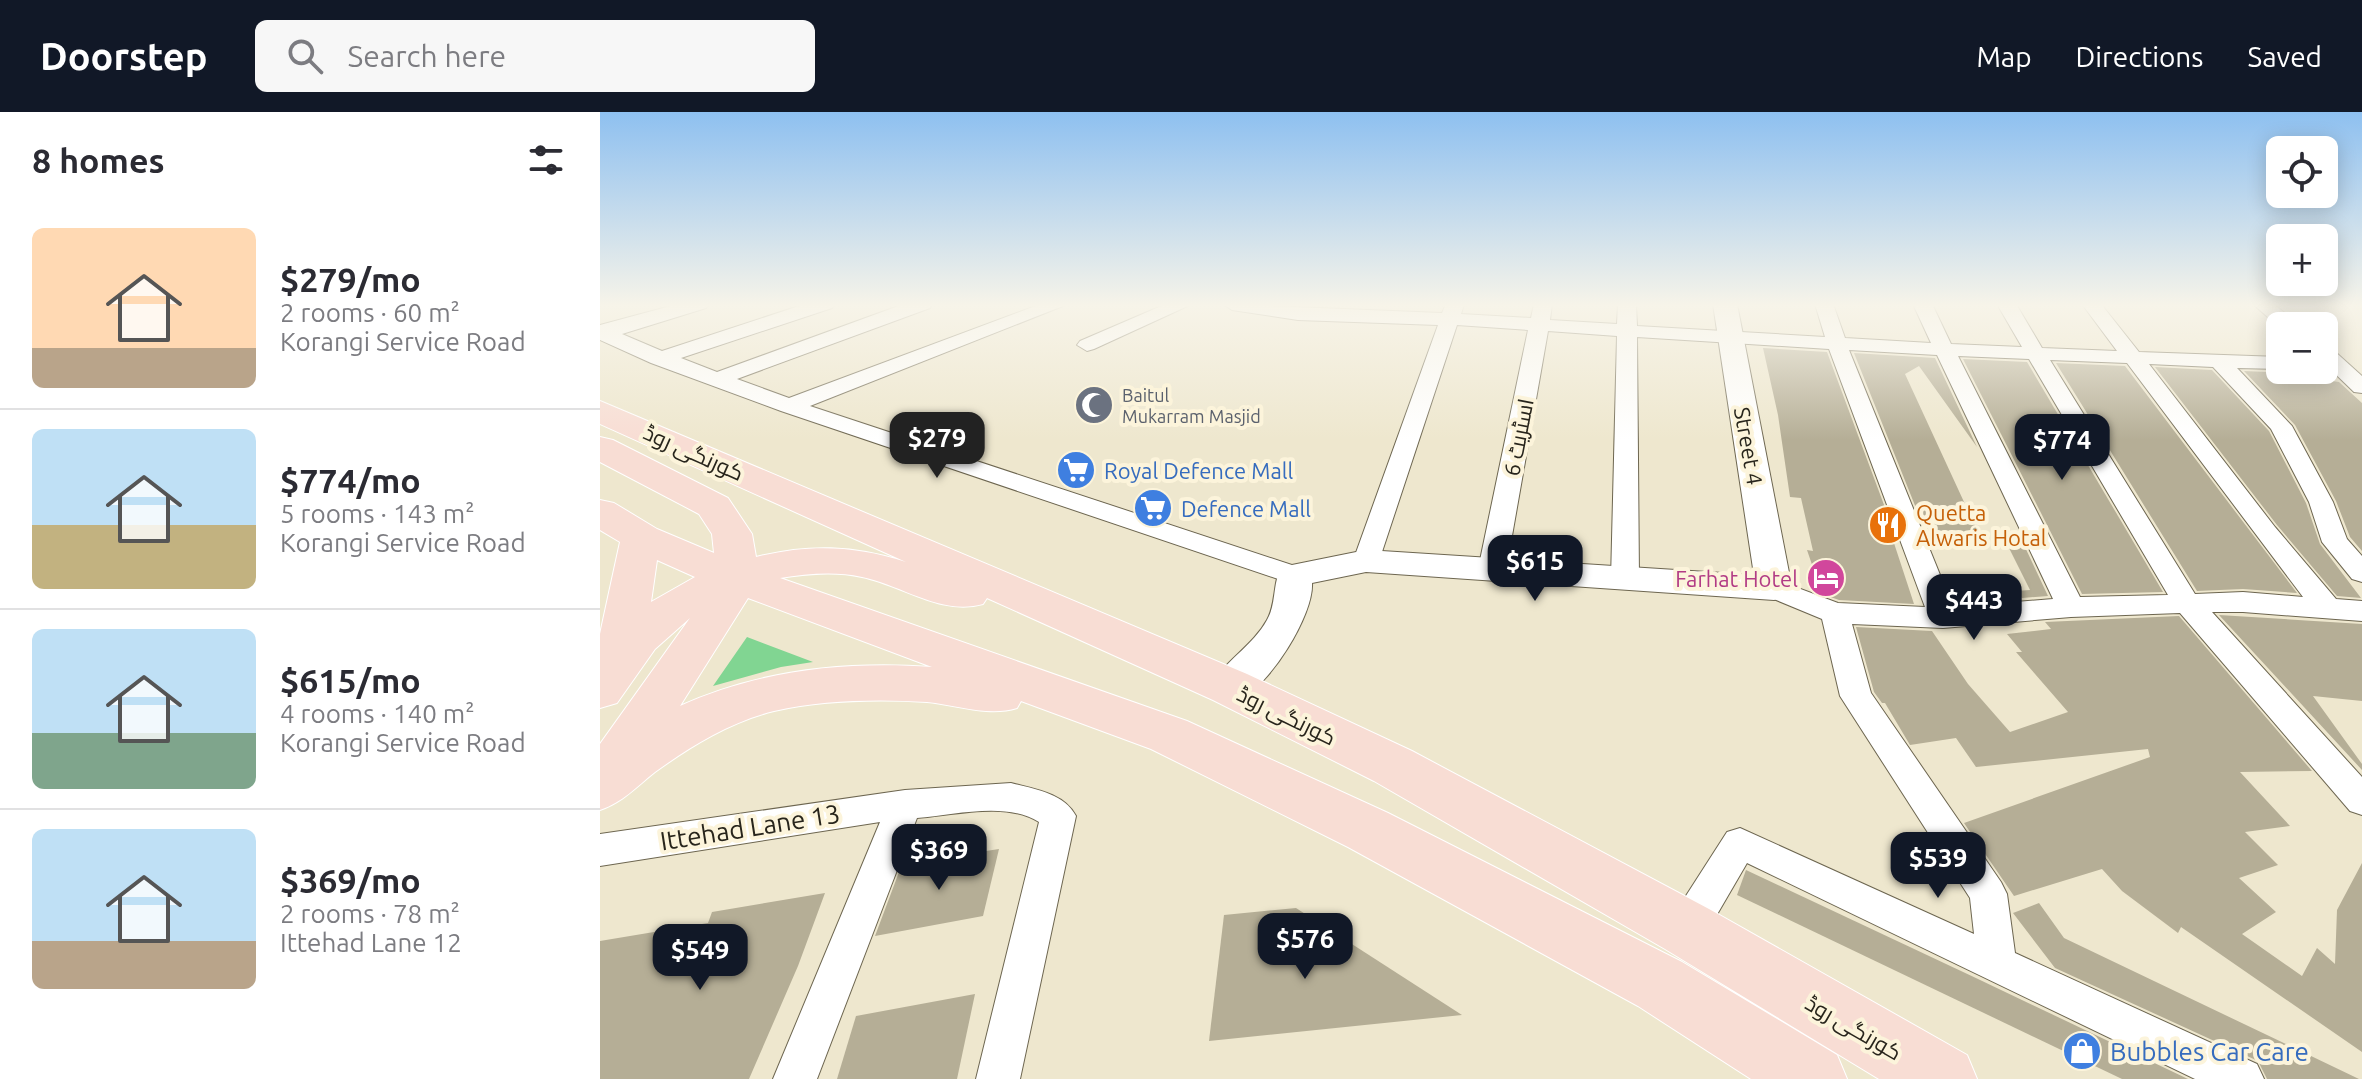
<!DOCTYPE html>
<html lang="en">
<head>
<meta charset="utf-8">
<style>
	:root { --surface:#fff; --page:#f7f7f7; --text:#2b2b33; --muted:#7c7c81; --line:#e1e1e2; --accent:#111827 }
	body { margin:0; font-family:Ubuntu,Cairo,sans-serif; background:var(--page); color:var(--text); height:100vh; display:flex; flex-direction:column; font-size:30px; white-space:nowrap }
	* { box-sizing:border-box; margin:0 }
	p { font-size:26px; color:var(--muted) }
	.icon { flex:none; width:44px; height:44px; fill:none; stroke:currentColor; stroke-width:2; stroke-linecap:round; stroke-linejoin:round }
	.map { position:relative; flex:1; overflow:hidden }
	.drawer { display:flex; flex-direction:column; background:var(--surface); width:600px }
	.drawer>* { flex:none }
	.tools { position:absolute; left:1666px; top:24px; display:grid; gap:16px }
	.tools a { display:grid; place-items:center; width:72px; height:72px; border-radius:12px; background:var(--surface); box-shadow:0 4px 20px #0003; font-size:40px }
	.price { position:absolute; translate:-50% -68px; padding:0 18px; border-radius:16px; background:var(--accent); color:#fff; font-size:26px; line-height:52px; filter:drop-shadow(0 2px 4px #0008) }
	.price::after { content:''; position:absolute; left:50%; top:48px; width:24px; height:18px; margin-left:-12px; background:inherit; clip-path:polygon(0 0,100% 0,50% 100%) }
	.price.selected { background:#222; color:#fff }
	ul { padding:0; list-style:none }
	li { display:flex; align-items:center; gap:24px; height:200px; padding:0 32px }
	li+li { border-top:2px solid var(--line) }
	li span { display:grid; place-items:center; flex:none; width:224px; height:160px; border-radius:12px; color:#555 }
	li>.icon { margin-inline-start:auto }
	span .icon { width:96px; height:96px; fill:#fffc; stroke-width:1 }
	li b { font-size:34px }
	h2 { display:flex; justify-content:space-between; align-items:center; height:96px; padding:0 32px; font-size:34px }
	header { display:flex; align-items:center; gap:48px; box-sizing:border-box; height:112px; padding:0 40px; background:var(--accent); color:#fff }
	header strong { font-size:38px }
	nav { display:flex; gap:44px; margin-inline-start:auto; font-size:28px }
	.search { width:560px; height:72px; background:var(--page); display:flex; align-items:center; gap:20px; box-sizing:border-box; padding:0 28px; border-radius:12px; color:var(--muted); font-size:30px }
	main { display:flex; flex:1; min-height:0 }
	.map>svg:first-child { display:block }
	.green { fill:#81d592 }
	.building { fill:#b5ae96 }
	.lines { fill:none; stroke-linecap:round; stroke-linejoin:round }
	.minor-casing { stroke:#6d6650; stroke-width:2 }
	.tertiary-casing { stroke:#6d6650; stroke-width:2 }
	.primary-casing { stroke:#fff; stroke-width:2 }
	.minor { fill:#fff; fill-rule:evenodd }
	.tertiary { fill:#fff; fill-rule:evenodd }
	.primary { fill:#f8ddd4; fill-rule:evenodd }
	.labels { text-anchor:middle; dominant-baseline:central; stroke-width:8; stroke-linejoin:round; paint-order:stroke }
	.far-worship-label { font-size:18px; fill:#5b616d; stroke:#fcf4db; text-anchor:start }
	.street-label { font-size:22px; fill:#28251c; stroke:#fcf4db }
	.shop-label { font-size:22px; fill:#366cbe; stroke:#fcf4db; text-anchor:start }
	.food-label { font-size:22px; fill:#c56008; stroke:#fcf4db; text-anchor:start }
	.hotel-label { font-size:22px; fill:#b23c85; stroke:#fcf4db; text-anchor:end }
	.near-street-label { font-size:26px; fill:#28251c; stroke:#fcf4db }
	.near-shop-label { font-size:26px; fill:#366cbe; stroke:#fcf4db; text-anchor:start }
</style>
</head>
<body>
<header>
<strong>Doorstep</strong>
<div class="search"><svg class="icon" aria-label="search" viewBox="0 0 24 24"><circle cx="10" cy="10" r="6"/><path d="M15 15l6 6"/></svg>Search here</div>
<nav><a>Map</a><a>Directions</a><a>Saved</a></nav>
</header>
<main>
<section class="drawer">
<h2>8 homes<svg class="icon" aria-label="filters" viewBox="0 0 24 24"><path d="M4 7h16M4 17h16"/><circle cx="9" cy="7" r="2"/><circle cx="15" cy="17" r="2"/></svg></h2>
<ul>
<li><span style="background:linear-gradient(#ffd9b3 75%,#b9a48a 0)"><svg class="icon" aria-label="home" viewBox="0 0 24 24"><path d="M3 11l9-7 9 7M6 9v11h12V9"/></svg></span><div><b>$279/mo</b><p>2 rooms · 60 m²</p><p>Korangi Service Road</p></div></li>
<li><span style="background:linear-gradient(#bfe0f5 60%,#c2b280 0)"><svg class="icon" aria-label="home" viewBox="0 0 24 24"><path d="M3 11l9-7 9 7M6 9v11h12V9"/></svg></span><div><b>$774/mo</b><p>5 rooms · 143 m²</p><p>Korangi Service Road</p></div></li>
<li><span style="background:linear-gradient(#bfe0f5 65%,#7fa58c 0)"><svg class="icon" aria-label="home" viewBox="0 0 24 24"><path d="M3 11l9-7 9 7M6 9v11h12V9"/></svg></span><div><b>$615/mo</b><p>4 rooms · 140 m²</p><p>Korangi Service Road</p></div></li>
<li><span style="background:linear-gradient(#bfe0f5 70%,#b9a48a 0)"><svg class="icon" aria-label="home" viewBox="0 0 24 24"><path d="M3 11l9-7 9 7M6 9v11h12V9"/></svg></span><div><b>$369/mo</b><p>2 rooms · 78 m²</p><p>Ittehad Lane 12</p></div></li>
</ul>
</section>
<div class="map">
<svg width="1762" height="967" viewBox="0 0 1762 967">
	<rect width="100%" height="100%" fill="#eee7ce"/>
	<polygon class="green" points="147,525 213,550 181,555 113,574"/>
	<g class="building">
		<polygon points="1163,236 1227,240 1296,425 1292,425 1314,492 1239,488 1222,482 1207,438 1213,439 1201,386 1190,385 1178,303"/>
		<polygon points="1254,241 1335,246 1377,335 1319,254 1305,262 1382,429 1328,426"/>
		<polygon points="1363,247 1427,250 1563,480 1482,482"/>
		<polygon points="1456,251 1525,254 1697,481 1643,477 1597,479"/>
		<polygon points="1555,255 1612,258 1669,319 1706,391 1720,432 1761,486 1737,484 1677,413"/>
		<polygon points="1644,259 1713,262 1717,267 1739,270 1762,291 1762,439 1750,425 1736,389 1695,313"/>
		<polygon points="1407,432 1424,433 1448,484 1422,486 1415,479 1430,478"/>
		<polygon points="1619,503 1762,512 1762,589 1713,584 1762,652 1762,658"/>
		<polygon points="1579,504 1712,659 1640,660 1690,714 1645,720 1678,753 1639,766 1676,800 1642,822 1702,864 1717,836 1735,852 1737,798 1762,751 1762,940 1581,815 1578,821 1522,779 1502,757 1414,784 1364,711 1550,645 1548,637 1376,655 1356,626 1310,633 1285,591 1282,591 1274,580 1256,515 1332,519 1368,572 1410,620 1468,600 1416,540 1422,540 1407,522 1451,517 1445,510"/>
		<polygon points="399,737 383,804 275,824 302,752"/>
		<polygon points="1146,758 1378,867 1588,967 1522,967 1137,783"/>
		<polygon points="225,781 198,854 149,967 0,967 0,829 108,811 112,800"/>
		<polygon points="1439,791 1464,826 1759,967 1667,967 1658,949 1455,856 1413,801"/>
		<polygon points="696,796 862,903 609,929 624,803"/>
		<polygon points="375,882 357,967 237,967 256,904"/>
	</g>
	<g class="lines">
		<defs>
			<g id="minor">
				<polygon points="78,192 108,192 106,196 22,222 62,239 205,192 234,192 232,196 81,246 117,260 304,192 332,192 330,196 137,267 189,286 441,192 468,192 210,294 704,457 708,463 704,469 694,472 684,469 181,299 51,251 0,228 0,213"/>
				<polygon points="566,192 592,192 494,237 487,239 477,233 480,229"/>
				<path d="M623 192 842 201 846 192H864L861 202 931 206 934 192H952L950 208 1017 212 1018 192H1036L1037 214 1225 225 1215 192H1233L1245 226 1331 231 1313 192H1332L1351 232 1422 235 1397 192H1416L1442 236 1517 239 1482 192H1501L1539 240 1680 245V257L1637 256 1692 314 1733 390 1747 427 1762 444V470L1752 467 1722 430 1709 390 1671 317 1613 255 1549 252 1675 415 1736 487 1762 489V509L1643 500H1612L1762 665V703L1750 699 1580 501 1471 505 1343 516 1252 512 1271 581 1401 770 1407 782 1415 841 1657 952 1664 967H1595L1147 751 1101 830 1087 835 1073 830 1068 817 1073 804 1127 720 1140 716 1374 822 1370 786 1240 584 1222 507 1164 483 1160 476 1164 469 1174 467 1238 491 1325 495 1229 237 1037 225 1039 468 1035 474 1025 477 1015 474 1011 468 1017 224 948 219 906 458 902 464 892 467 882 464 878 458 928 218 857 213 779 449 776 455 766 458 756 455 753 449 838 213 698 208 632 198ZM1249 238 1337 243 1453 487 1353 495ZM1358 244 1429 247 1568 483 1480 485ZM1450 248 1527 251 1703 485 1643 480 1595 482Z"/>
				<polygon points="1653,192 1674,192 1700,214 1680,216"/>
				<polygon points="1724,234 1731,236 1762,264 1762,281 1754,280 1724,251"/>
				<path d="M411 671C434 677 464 681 476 704L420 967H376L439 710C406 689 354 703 317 706L217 967H173L280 710 0 754V722L305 678Z"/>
			</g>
			<path id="tertiary" d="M1113 192H1137L1192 476 1187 484 1174 488 766 460 712 471C714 503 669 574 640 587 631 590 625 588 616 585L610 575C624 549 653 534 667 508 677 491 672 470 682 455L766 438 1154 463Z"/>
			<path id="primary" d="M0 289 647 562 812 639 1109 797 1367 943 1377 967H1279L1065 837 774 669 613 588 387 486 383 492C341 504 302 473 262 465 234 459 207 462 180 466L587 609 788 701 1082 850 1237 943 1247 967H1151L1038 894 748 735 551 637 421 589 417 596C389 605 357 593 327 590 276 587 224 588 174 599 130 610 91 634 55 660 36 675 23 690 0 698V632L90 506 55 537 17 591 0 596V522L20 430 0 418V388L14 391 57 417 114 441 112 422 99 402 0 350V325L13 328 128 386 152 422 156 445C208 432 254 433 306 450L0 312ZM57 448 95 465 51 490ZM148 486 332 555C246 549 159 558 80 594Z"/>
		</defs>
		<use href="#minor" class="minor-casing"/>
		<use href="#tertiary" class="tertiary-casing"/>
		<use href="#primary" class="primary-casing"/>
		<use href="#minor" class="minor"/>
		<use href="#tertiary" class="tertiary"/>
		<use href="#primary" class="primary"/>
	</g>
	<linearGradient id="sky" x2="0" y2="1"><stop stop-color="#8ec0f0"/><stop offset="0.59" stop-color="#f7f4e9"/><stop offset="1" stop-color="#f7f4e9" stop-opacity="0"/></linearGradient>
	<rect width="1762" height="328" fill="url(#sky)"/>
	<defs>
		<symbol id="mosque-disc" viewBox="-11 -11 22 22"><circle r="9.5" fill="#6b7280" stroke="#fcf4db"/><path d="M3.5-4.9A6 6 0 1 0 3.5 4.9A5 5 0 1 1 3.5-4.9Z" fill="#fff"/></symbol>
		<symbol id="supermarket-disc" viewBox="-11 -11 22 22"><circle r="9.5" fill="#3f7fe0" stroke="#fcf4db"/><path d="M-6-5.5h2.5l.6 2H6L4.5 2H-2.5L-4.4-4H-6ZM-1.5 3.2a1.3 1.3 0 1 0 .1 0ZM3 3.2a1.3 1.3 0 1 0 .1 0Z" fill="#fff"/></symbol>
		<symbol id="restaurant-disc" viewBox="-11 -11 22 22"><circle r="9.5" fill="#e8710a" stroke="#fcf4db"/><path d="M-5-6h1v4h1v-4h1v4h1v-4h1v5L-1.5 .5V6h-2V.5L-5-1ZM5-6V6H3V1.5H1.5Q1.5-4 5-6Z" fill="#fff"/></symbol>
		<symbol id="hotel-disc" viewBox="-11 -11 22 22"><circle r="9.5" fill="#d1479c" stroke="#fcf4db"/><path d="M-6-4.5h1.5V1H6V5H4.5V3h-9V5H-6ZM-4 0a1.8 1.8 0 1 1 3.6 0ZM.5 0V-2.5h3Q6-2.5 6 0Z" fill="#fff"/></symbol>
		<symbol id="shop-disc" viewBox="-11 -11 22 22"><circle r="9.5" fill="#3f7fe0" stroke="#fcf4db"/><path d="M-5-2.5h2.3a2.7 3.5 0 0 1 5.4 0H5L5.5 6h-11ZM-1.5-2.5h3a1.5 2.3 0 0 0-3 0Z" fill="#fff"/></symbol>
	</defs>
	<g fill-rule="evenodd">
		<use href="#mosque-disc" x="472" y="271" width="44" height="44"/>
		<use href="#supermarket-disc" x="454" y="336" width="44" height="44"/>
		<use href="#supermarket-disc" x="531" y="374" width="44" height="44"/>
		<use href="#restaurant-disc" x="1266" y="391" width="44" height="44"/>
		<use href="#hotel-disc" x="1204" y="444" width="44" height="44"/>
		<use href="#shop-disc" x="1460" y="917" width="44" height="44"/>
	</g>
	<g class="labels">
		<g class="far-worship-label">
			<text x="522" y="283">Baitul<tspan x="522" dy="21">Mukarram Masjid</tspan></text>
		</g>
		<g class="street-label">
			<text transform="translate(918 325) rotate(-79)">اسٹریٹ 6</text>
			<text transform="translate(1149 334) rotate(80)">Street 4</text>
			<text transform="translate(94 340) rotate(24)">کورنگی روڈ</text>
			<text transform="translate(687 603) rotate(26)">کورنگی روڈ</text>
			<text transform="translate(1254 915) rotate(30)">کورنگی روڈ</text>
		</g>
		<g class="shop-label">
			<text x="504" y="358">Royal Defence Mall</text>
			<text x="581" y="396">Defence Mall</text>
		</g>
		<g class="food-label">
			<text x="1316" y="400">Quetta<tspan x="1316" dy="25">Alwaris Hotal</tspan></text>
		</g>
		<g class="hotel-label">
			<text x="1198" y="466">Farhat Hotel</text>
		</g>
		<g class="near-street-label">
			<text transform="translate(150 715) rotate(-9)">Ittehad Lane 13</text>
		</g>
		<g class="near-shop-label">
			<text x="1510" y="939">Bubbles Car Care</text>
		</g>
	</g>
</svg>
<div class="tools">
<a><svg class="icon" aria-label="locate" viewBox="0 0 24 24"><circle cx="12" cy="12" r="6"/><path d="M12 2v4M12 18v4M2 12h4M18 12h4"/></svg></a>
<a>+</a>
<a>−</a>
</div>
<b class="price selected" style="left:337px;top:368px">$279</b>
<b class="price" style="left:1462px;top:370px">$774</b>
<b class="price" style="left:935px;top:491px">$615</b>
<b class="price" style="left:1374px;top:530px">$443</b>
<b class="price" style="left:339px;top:780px">$369</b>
<b class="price" style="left:1338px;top:788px">$539</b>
<b class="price" style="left:705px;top:869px">$576</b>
<b class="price" style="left:100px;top:880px">$549</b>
</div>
</main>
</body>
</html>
